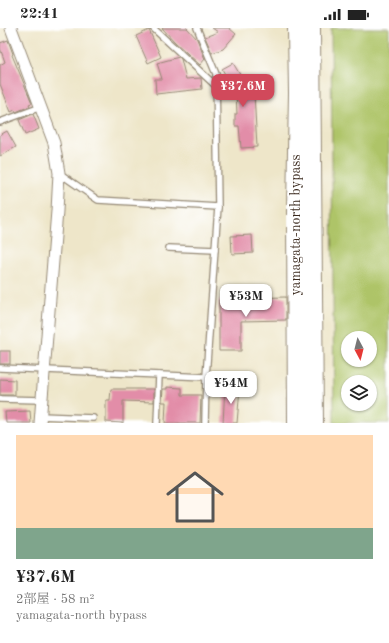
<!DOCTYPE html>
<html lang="ja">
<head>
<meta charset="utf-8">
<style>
	:root { --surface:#fff; --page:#f6f6f6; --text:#222; --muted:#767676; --line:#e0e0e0; --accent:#d1495b }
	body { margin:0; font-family:"Old Standard TT","Noto Serif JP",serif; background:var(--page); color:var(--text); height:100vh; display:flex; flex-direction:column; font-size:15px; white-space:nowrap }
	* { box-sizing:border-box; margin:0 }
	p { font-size:13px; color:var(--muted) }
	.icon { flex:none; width:22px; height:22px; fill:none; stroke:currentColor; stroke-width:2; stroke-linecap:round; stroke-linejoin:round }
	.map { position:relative; height:395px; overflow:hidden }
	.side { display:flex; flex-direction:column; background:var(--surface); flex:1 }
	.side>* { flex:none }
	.needle { width:26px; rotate:173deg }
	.controls { position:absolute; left:341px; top:303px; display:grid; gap:8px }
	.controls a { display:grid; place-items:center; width:36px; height:36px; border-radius:50%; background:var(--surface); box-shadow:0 1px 3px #0004; font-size:20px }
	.price { position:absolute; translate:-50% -34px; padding:0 9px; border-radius:8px; background:#fff; color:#222; font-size:13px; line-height:26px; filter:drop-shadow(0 1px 2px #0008) }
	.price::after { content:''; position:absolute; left:50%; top:24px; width:12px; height:9px; margin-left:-6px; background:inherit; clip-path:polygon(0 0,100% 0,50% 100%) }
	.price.current { background:var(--accent); color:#fff }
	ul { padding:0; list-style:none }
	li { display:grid; align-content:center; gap:8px; height:212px; padding:0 16px }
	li+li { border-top:1px solid var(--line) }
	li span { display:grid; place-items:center; height:124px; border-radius:0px; color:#555 }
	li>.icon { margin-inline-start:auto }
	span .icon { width:72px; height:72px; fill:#fffc; stroke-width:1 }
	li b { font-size:17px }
	.status { display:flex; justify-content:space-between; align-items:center; height:28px; padding:0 20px; background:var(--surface); direction:ltr }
	.status svg { height:11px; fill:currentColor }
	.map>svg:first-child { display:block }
	.green { fill:#aec468; stroke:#747743; fill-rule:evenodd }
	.building { fill:#e28da8 }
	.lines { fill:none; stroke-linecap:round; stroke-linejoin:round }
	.service-casing { stroke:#948874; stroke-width:8 }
	.minor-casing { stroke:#948874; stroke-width:13 }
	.trunk-casing { stroke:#948874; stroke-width:20 }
	.service { stroke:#fff; stroke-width:5.5 }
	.minor { stroke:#fff; stroke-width:11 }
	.trunk { stroke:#fff; stroke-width:18 }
	.labels { text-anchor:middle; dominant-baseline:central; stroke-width:3; stroke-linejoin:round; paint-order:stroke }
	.street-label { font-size:14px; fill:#3b2a1e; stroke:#fff }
</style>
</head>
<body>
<div class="status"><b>22:41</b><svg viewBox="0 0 49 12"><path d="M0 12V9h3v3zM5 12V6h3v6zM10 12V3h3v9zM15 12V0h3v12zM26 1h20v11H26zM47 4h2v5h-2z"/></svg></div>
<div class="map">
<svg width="389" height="395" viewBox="0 0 389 395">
	<rect width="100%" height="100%" fill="#fff"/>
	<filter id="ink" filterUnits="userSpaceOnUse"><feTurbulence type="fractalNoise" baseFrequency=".025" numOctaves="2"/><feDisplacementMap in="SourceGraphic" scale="8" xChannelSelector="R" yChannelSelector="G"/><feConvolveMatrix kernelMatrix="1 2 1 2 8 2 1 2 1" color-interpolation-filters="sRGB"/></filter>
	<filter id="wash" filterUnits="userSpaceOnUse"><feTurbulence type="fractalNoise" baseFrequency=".012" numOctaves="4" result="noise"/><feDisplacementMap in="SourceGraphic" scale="16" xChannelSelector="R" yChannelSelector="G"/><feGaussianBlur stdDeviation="0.9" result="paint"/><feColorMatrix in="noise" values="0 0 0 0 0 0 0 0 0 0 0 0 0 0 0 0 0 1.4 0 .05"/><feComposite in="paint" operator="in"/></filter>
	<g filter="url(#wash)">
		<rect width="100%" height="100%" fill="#eee6c9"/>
		<path class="green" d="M331 0H389V395H334ZM348 310H370V332H348ZM348 354H370V376H348Z"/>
		<g id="blocks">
			<g class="building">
				<polygon points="162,0 187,0 197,11 205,31 200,37 175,14"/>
				<polygon points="212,0 229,0 236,6 223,21 212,25 205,9 218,4"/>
				<polygon points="149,2 161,29 148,35 136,8"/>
				<polygon points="8,12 13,26 12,27 32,75 29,76 30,78 16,84 15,82 11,84 0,56 0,37 5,34 0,20 0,15"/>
				<polygon points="179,29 181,31 186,51 201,50 202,61 156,66 155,51 162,51 157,35"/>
				<polygon points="233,35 251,65 254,65 257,119 241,120 239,98 235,98 235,86 237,86 236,65 222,41"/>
				<polygon points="33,86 39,101 25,107 19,92"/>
				<polygon points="7,103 16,119 0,128 0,107"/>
				<polygon points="252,207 253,225 232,226 231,208"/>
				<polygon points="286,269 286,292 241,293 241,323 219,323 219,272 244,272 244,270"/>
				<rect x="0" y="323" width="10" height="13"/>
				<polygon points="0,351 15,352 15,367 0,367"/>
				<polygon points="167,359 182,360 182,367 201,367 200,395 165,395 166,374 162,374 163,361 167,361"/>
				<polygon points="225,359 240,360 237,395 223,395"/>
				<polygon points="111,361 154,361 154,374 123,373 123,395 106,394 106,372 110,372"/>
				<polygon points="30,383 31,395 6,395 5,384"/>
			</g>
		</g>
	</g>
	<g filter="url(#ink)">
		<use href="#blocks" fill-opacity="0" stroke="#948874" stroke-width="1"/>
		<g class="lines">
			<defs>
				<g id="service">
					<polyline points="153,0 216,58"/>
					<polyline points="0,94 41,79"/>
					<polyline points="59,145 98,172 218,179 216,46 197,0"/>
					<polyline points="169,220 215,222"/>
					<polyline points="0,340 206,349"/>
					<polyline points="0,371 42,372"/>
					<polyline points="40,388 93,390"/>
					<polyline points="157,395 159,347"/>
					<polyline points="205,395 206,349 218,179"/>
				</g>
				<polyline id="minor" points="11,0 54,115 59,145 57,183 40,395"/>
				<g id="trunk">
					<polyline points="297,0 298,65 296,182 297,395"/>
					<polyline points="311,0 314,395"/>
				</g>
			</defs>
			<use href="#service" class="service-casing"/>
			<use href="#minor" class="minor-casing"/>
			<use href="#trunk" class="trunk-casing"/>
			<use href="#service" class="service"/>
			<use href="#minor" class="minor"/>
			<use href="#trunk" class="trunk"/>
		</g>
	</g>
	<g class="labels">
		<g class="street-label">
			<text transform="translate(296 197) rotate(-90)">yamagata-north bypass</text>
		</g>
	</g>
</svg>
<div class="controls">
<a><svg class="needle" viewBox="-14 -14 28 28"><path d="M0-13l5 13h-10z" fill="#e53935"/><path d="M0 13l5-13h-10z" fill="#767676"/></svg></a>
<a><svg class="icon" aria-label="layers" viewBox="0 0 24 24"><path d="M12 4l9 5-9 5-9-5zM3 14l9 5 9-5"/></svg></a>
</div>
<b class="price current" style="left:243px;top:80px">¥37.6M</b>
<b class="price" style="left:246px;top:290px">¥53M</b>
<b class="price" style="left:231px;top:377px">¥54M</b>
</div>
<section class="side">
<ul>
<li><span style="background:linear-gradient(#ffd9b3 75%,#7fa58c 0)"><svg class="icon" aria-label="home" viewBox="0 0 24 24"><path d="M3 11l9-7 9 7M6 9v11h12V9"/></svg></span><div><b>¥37.6M</b><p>2部屋 · 58 m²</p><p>yamagata-north bypass</p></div></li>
</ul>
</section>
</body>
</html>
